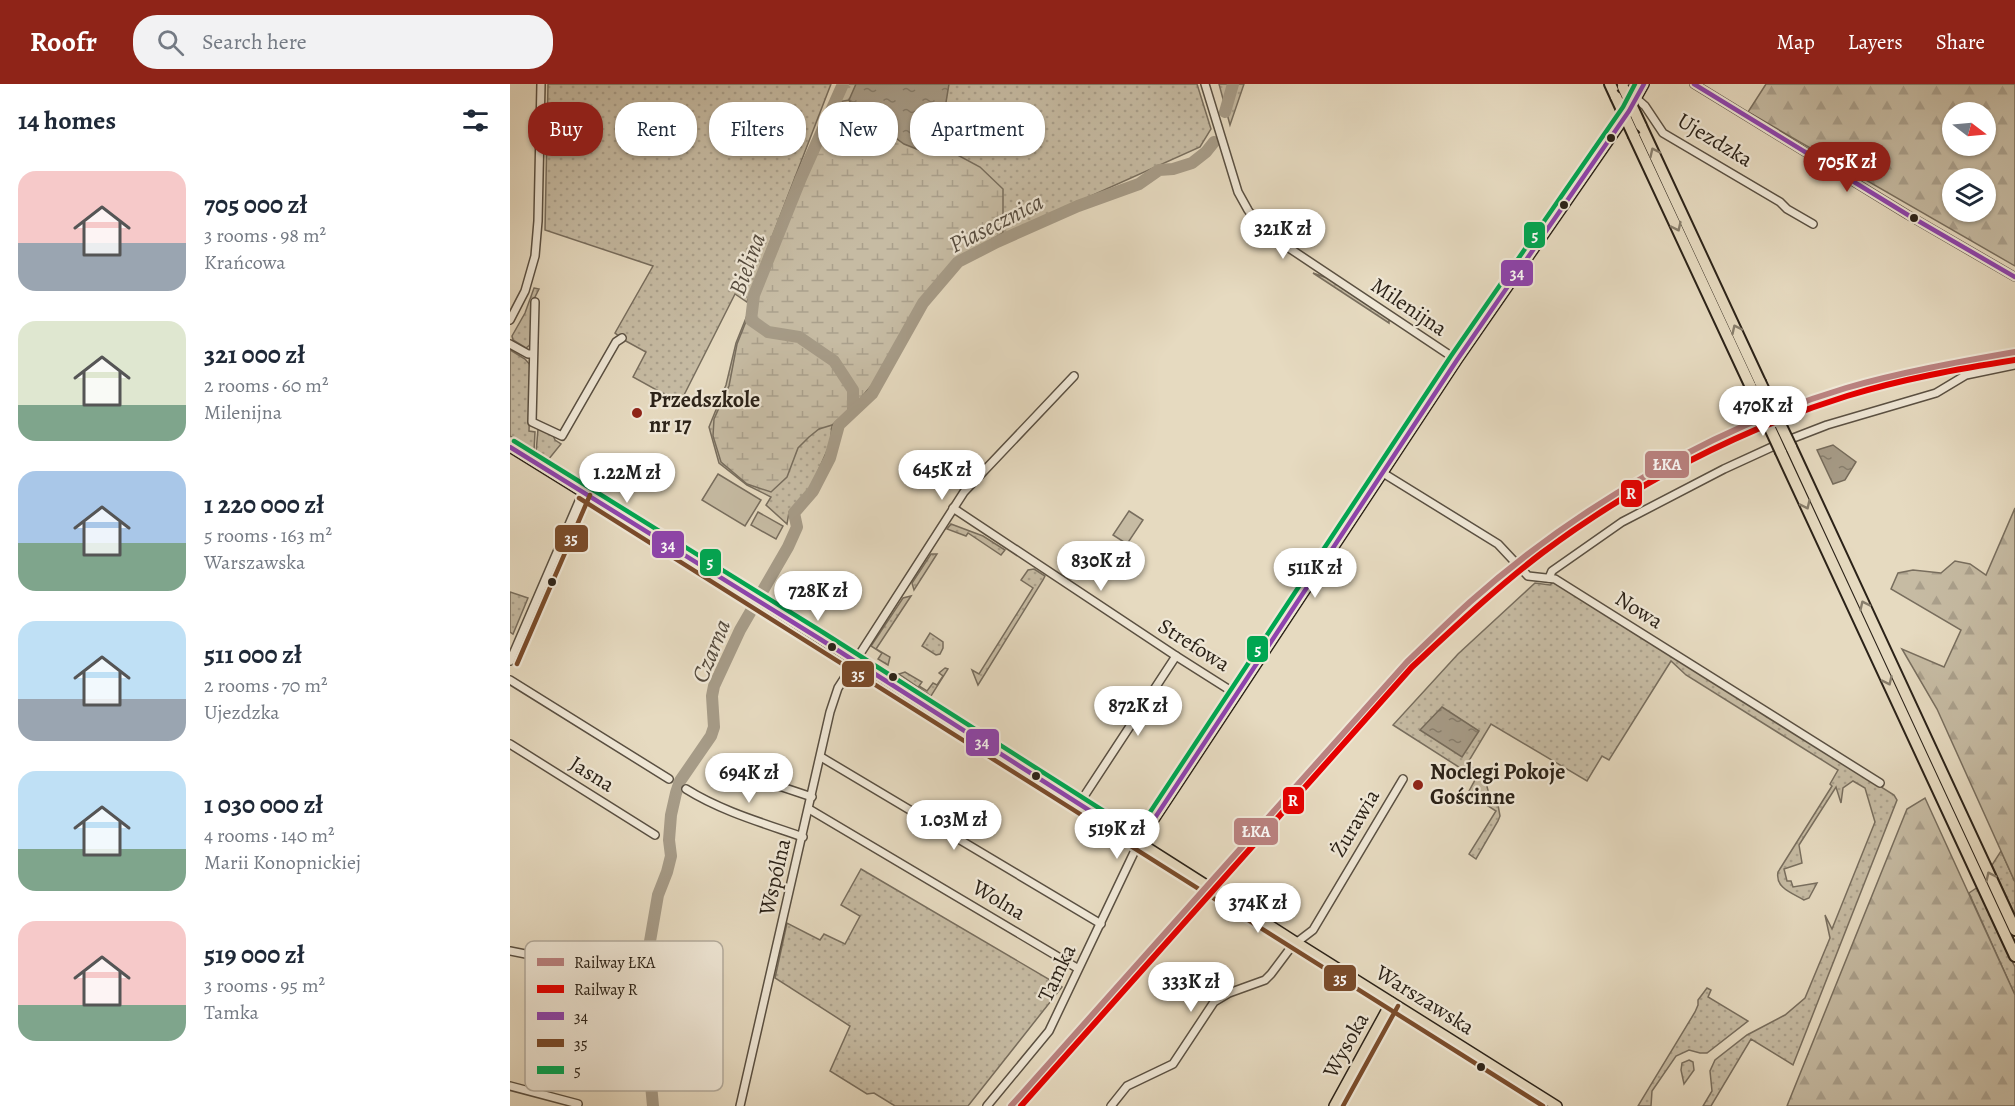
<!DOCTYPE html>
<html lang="en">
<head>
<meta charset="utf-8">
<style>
	:root { --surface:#fff; --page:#f2f2f3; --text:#1f2937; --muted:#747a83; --accent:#8f2418 }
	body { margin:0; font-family:Alegreya,serif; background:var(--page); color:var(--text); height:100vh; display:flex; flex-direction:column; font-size:22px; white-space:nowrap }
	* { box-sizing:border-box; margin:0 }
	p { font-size:20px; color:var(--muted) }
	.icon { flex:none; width:33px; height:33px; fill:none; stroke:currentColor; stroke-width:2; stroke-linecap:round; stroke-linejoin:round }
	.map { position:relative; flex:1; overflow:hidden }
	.drawer { display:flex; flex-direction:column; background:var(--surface); width:510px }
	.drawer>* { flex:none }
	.banner { position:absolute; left:18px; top:18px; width:570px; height:54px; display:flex; gap:12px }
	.needle { width:39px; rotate:106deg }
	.controls { position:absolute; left:1432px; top:18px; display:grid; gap:12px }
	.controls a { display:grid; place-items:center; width:54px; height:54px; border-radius:50%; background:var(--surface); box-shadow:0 2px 4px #0004; font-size:30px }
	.price { position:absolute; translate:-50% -51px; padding:0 14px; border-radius:21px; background:#fff; color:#222; font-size:20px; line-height:39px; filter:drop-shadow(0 2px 3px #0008) }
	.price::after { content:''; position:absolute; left:50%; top:36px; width:18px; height:14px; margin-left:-9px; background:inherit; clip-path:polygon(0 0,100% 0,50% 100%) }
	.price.current { background:var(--accent); color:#fff }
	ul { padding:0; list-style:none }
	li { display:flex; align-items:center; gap:18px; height:150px; padding:0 18px }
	li span { display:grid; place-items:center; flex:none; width:168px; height:120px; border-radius:18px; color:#555 }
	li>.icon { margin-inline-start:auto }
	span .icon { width:72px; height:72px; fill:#fffc; stroke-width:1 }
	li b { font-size:26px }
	h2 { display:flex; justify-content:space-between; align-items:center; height:72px; padding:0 18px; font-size:26px }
	.tag { padding:0 21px; border-radius:24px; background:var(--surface); box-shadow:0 2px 4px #0004; font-size:21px; line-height:54px }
	.tag.current { background:var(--accent); color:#fff }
	header { display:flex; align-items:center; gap:36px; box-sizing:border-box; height:84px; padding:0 30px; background:var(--accent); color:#fff }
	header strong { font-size:28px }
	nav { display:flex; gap:33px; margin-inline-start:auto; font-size:21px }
	.search { width:420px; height:54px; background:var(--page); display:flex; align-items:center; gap:15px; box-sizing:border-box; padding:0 21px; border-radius:24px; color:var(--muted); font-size:22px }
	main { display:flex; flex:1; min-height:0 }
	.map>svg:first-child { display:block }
	.grass { fill:url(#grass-dots); stroke:#786e5e; stroke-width:1.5 }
	.forest { fill:url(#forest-firs); stroke:#786e5e; stroke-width:1.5; fill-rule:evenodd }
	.wetland { fill:url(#wetland-marsh); stroke:#786e5e; stroke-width:1.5 }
	.pitch { fill:#c6bba3; stroke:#786e5e; stroke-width:1.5 }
	.water { fill:url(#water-ripples); stroke:#756b5b; stroke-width:1.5 }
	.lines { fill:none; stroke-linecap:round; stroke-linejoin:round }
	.river { stroke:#a69b87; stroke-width:12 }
	.minor-casing { stroke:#5a5042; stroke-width:10 }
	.major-casing { stroke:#2b2218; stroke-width:12 }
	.highway-casing { stroke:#2b2218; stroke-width:14 }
	.minor { stroke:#efe7d6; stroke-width:7 }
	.major { stroke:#e6dac0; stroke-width:9 }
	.highway { stroke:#e6dac0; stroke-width:10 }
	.highway-bridge-casing { stroke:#2b2218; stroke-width:14; stroke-linecap:butt }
	.highway-bridge { stroke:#e6dac0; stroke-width:10 }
	.bus-1-casing { stroke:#efe7d6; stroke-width:9 }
	.bus-2-casing { stroke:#efe7d6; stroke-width:9 }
	.bus-3-casing { stroke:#efe7d6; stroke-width:9 }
	.bus-1 { stroke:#8e44ad; stroke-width:4.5 }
	.bus-2 { stroke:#7a4b2a; stroke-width:4.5 }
	.bus-3 { stroke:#00a651; stroke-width:4.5 }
	.rail-1-casing { stroke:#efe7d6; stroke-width:10 }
	.rail-2-casing { stroke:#efe7d6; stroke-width:10 }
	.rail-1 { stroke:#ba8280; stroke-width:6 }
	.rail-2 { stroke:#e50000; stroke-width:6 }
	.oneway { stroke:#887e6c }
	.bus-dot { fill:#2b2218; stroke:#efe7d6; stroke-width:2 }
	.poi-dot { fill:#8f2418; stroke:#efe7d6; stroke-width:2 }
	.labels { text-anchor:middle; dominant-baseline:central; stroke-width:4.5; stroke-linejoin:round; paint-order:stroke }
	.street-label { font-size:22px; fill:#2b2218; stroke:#efe7d6 }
	.poi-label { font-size:22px; font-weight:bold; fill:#2b2218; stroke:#efe7d6; text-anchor:start }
	.water-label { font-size:24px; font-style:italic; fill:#564c3f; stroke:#efe7d6 }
	.key { fill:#efe7d6; stroke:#b4ac9d; stroke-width:1.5 }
	.key-label { font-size:16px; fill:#2b2218 }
	.line-badge { stroke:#efe7d6; stroke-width:2 }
	.badge-label { font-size:16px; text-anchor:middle; font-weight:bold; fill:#fff }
</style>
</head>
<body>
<header>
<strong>Roofr</strong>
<div class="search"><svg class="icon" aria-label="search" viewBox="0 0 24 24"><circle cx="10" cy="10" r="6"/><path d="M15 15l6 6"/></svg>Search here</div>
<nav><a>Map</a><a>Layers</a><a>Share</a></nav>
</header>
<main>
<section class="drawer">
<h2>14 homes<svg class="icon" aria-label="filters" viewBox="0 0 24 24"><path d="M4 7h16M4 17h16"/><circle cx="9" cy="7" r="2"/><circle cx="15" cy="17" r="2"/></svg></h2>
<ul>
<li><span style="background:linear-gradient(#f6c9c9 60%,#9aa5b1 0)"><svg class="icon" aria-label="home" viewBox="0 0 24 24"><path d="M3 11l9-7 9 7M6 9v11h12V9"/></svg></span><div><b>705 000 zł</b><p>3 rooms · 98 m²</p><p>Krańcowa</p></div></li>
<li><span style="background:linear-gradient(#dfe7d0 70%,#7fa58c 0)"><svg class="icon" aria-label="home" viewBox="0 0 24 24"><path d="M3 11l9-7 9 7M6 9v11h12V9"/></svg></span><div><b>321 000 zł</b><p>2 rooms · 60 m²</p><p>Milenijna</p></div></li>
<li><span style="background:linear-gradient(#a9c7e8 60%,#7fa58c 0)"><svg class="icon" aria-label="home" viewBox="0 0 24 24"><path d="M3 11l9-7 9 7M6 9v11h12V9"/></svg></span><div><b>1 220 000 zł</b><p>5 rooms · 163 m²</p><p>Warszawska</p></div></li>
<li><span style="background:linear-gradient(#bfe0f5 65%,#9aa5b1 0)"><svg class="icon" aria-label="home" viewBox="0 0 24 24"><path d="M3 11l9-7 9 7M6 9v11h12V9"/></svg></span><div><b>511 000 zł</b><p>2 rooms · 70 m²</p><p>Ujezdzka</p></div></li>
<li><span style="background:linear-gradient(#bfe0f5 65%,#7fa58c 0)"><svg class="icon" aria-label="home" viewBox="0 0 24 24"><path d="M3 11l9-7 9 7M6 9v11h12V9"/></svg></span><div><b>1 030 000 zł</b><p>4 rooms · 140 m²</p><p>Marii Konopnickiej</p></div></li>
<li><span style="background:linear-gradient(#f6c9c9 70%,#7fa58c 0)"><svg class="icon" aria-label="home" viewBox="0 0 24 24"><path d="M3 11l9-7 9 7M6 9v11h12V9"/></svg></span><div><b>519 000 zł</b><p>3 rooms · 95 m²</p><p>Tamka</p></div></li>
</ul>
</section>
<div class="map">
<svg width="1505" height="1022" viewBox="0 0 1505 1022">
	<defs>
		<pattern id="grass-dots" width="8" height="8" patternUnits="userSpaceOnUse" patternTransform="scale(1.5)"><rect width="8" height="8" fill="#c6bba3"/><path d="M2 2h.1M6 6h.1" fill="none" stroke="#aaa08c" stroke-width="1.8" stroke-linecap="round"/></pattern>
		<pattern id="forest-firs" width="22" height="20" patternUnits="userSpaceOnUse" patternTransform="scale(1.5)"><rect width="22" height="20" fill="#c6bba3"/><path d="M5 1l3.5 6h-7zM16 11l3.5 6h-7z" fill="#aaa08c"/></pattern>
		<pattern id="wetland-marsh" width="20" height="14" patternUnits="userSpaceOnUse" patternTransform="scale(1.5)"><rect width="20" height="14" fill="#c6bba3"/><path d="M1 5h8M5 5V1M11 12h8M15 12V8" fill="none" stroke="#aaa08c"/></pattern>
		<pattern id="water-ripples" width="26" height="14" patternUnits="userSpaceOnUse" patternTransform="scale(1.5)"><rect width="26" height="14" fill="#a69b87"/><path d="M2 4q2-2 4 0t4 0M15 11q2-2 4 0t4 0" fill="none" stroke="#877e6d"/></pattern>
	</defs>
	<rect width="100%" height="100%" fill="#e6dac0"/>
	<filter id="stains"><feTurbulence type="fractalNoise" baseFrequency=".00333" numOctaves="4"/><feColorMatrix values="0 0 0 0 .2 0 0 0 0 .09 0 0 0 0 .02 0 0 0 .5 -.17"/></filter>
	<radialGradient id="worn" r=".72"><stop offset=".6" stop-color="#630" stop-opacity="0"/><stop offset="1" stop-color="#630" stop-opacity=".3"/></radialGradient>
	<g class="grass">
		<polygon points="38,0 321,0 237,218 225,210 170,319 123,293 136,268 114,256 105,249 143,182 35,146"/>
		<polygon points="335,0 687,0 701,45 690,63 494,151 447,177 412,218 368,295 322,342 320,360 300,405 279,428 277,440 256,421 261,413 237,401 209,379 199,343 216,301 226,259 292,94"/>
		<polygon points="709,0 734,0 720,41"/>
		<polygon points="803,189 817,194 879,235 879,239"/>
		<polygon points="24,204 29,205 22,219 21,260 16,264 3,256 2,252 15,229"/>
		<polygon points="0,266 15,275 21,282 19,347 25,348 24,367 0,352"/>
		<polygon points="28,345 43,351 45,356 51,360 38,376 26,369"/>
		<polygon points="441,440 473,452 495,466 491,471 458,449 456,452 437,445"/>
		<polygon points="421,470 427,470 404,506 402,499"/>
		<polygon points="524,485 535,492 533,496 468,601 462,586 469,590 523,504 511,496 518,486"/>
		<path d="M1044 497 1384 711 1387 716 1283 981 1241 955 1201 1022H1193L1202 1007 1200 987 1205 976 1237 951 1275 931 1295 914 1320 854 1315 831 1322 845 1365 738 1355 704 1343 697 1333 704 1331 719 1326 703 1289 761 1292 779 1274 785 1277 797H1281L1283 803 1307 799 1299 814 1294 816C1282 809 1265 804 1268 788L1322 702 1320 700 1328 686 1176 591 1161 577 1099 676 1092 672 1077 697 981 640 957 680 974 691 980 714 988 721 990 732 988 737 966 775 959 770 986 727 958 709 966 694 883 641 948 570 1025 499 1040 501Z"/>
		<polygon points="0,508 18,514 3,550 0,548"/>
		<polygon points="401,512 366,565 380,573 378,581 368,575 372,569 361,562 393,514"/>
		<polygon points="420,549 433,558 433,564 430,570 426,571 412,562"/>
		<polygon points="435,584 438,585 421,612 389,590 395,588 412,598 409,602 417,607 423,599 427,601 433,592 429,589"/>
		<polygon points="1491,767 1505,798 1505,831 1482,781"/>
		<polygon points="351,785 552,903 458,1022 385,1022 364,1009 357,1010 320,987 340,942 265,894 277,839 310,856 314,850 335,860 350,832 331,821"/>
		<polygon points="1468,803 1505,883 1505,911 1459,809"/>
		<polygon points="1197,904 1201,906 1198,913 1238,937 1197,969 1190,969 1179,966 1166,972 1142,1007 1141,1022 1128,1022 1185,928 1188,921 1188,916"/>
		<polygon points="1179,976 1183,978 1184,986 1174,1000 1171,986 1172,979"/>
	</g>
	<g class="forest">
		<path d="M1256 0H1505V182L1238 28ZM1443 28H1476V62H1443ZM1443 94H1476V128H1443Z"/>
		<polygon points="1505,424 1505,798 1427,625 1392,565 1434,583 1451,546 1381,505 1388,489 1403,486 1431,489 1445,477 1460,480 1476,491"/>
		<polygon points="1415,714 1505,911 1505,1022 1277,1022 1397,725"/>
	</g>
	<path class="wetland" d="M339 16C346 28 362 34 375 37L383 52 422 66 429 61 470 83 493 105V149L446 176 412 218 367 295 344 322 322 341 309 345 299 353 288 364 277 393 261 408 237 400 211 378 203 352 204 335 219 302 227 260 293 95 328 18Z"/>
	<g class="pitch">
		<polygon points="208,390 251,416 235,442 192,416"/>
		<polygon points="619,427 633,436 617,460 603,451"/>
		<polygon points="248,428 273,442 266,455 241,441"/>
	</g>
	<g class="water">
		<path d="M346 0H439L429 61 422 66 414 68 394 60 383 52 375 38C362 34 346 28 339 16Z"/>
		<polygon points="1323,361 1346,378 1335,396 1323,400 1307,366"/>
		<polygon points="932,623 969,647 952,673 910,646"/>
	</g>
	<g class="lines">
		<g class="river">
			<polyline points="333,0 291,94 244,211 241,236 258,248 289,253 324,277 343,306 343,327"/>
			<polyline points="715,28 723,0"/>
			<polyline points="143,1022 136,947 139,863 148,811 157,788 161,772 159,756 161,731 166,709 170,697 201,652 204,643 202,612 204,602 230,546 278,463 287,443 284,429 303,407 320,374 329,341 362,310 413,219 448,178 487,158 568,122 629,100 649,86 663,85 682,79 696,68 704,58"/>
		</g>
		<defs>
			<g id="minor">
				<polyline points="695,0 728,108 738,126 747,139 776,162 947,276"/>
				<polyline points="1184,0 1398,131 1505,193"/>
				<polyline points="1127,15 1135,22 1153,49 1270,118 1277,125 1303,140"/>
				<polyline points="25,218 22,338 52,352 106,258 112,254"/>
				<polyline points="0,236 15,207 25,172 28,137 31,0"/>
				<polyline points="0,260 18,270 23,270"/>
				<polyline points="873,389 988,460 1018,492 1045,495 1370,699"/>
				<polyline points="443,424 666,572 726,610"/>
				<polyline points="61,441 80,413"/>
				<polyline points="1039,494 1042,487 1112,438 1214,385 1273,358 1317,341 1426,309 1456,291 1505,281"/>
				<polyline points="0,577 73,408"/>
				<polyline points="0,596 159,695"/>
				<polyline points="0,660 145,751"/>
				<polyline points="311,673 591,840"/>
				<polyline points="215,684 302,713"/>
				<path d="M176 705C211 727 253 739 293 753"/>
				<polyline points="569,720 666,572"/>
				<polyline points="299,725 567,884"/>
				<polyline points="0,867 116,890"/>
				<polyline points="0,1002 68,1020"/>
				<polyline points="230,1022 320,628 328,604 454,408 564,292"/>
				<polyline points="477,1022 539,947 629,758"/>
				<polyline points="601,1022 617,1002 663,980 704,918 719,909 755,896 761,890 782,862 803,846 893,695"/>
			</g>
			<g id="major">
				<polyline points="0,363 310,555 786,858 1047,1022"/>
				<polyline points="629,758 947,276 1119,27 1134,0"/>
				<polyline points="824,1022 881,918"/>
			</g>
			<g id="highway">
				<polyline points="1100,0 1106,13"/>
				<polyline points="1131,42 1250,298"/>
				<polyline points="1124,52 1241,303"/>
				<polyline points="1281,363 1505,846"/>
				<polyline points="1271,368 1505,872"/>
			</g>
		</defs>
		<use href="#minor" class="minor-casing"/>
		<use href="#major" class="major-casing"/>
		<use href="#highway" class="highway-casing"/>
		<use href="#minor" class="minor"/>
		<use href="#major" class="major"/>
		<use href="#highway" class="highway"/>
		<defs>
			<g id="highway-bridge">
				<polyline points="1113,3 1131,42"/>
				<polyline points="1106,13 1124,52"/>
				<polyline points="1250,298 1281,363"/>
				<polyline points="1241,303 1271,368"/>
			</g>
		</defs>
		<use href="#highway-bridge" class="highway-bridge-casing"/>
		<use href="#highway-bridge" class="highway-bridge"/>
		<defs>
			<g id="bus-1">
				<polyline points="1184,0 1398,131 1505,193"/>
				<polyline points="0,363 310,555 629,758"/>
				<polyline points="629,758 947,276 1119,27 1134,0"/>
			</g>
			<g id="bus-2">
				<polyline points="69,414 1033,1022"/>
				<polyline points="7,580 80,411"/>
				<polyline points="833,1022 888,922"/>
			</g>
			<g id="bus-3">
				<polyline points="4,357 314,549 633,752"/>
				<polyline points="623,754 941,272 1113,23 1125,0"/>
			</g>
		</defs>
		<use href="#bus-1" class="bus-1-casing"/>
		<use href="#bus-2" class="bus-2-casing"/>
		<use href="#bus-3" class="bus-3-casing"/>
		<use href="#bus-1" class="bus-1"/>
		<use href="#bus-2" class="bus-2"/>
		<use href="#bus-3" class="bus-3"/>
		<defs>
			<path id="rail-1" d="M501 1022 897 578C918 558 938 538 960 518 1063 426 1202 344 1336 304 1392 288 1448 278 1505 268"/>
			<path id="rail-2" d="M511 1022 902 583C944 544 986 504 1032 469 1123 401 1228 346 1337 312 1392 295 1448 285 1505 276"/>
		</defs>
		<use href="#rail-1" class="rail-1-casing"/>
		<use href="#rail-2" class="rail-2-casing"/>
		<use href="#rail-1" class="rail-1"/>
		<use href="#rail-2" class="rail-2"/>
	</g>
	<defs><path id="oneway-chevron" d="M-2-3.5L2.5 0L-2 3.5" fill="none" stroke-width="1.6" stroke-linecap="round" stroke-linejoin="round" transform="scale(1.5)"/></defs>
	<g class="oneway">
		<use href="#oneway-chevron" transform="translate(1144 68) rotate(-115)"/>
		<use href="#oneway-chevron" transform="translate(1167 143) rotate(65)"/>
		<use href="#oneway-chevron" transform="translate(1226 245) rotate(-115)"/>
		<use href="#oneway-chevron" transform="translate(1296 421) rotate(65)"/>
		<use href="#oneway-chevron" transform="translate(1354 521) rotate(-115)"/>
		<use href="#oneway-chevron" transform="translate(1378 597) rotate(65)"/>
		<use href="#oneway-chevron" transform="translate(1480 792) rotate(-115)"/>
	</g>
	<g class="bus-dot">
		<circle cx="1101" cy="54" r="5"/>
		<circle cx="1054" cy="121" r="5"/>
		<circle cx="1404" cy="134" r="5"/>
		<circle cx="42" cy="498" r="5"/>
		<circle cx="322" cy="563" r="5"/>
		<circle cx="383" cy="593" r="5"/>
		<circle cx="526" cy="692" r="5"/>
		<circle cx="971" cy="983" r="5"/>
	</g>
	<g class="poi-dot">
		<circle cx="127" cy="329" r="6"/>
		<circle cx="908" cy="701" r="6"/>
	</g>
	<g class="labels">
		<g class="street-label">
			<text transform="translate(1205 56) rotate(31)">Ujezdzka</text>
			<text transform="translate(899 223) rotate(34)">Milenijna</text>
			<text transform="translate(1129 526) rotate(32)">Nowa</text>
			<text transform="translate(684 561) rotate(32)">Strefowa</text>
			<text transform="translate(82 690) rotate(32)">Jasna</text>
			<text transform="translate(845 739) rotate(-59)">Żurawia</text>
			<text transform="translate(265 793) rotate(-77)">Wspólna</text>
			<text transform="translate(489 816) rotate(31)">Wolna</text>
			<text transform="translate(547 889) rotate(-65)">Tamka</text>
			<text transform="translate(915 916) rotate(32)">Warszawska</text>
			<text transform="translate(836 961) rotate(-61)">Wysoka</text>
		</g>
		<g class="poi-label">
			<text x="139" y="316">Przedszkole<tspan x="139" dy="25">nr 17</tspan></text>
			<text x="920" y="688">Noclegi Pokoje<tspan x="920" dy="25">Gościnne</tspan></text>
		</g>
		<g class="water-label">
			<text transform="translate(486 139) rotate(-27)">Piasecznica</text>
			<text transform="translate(237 180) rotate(-70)">Bielina</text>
			<text transform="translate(201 567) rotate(-68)">Czarna</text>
		</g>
	</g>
	<rect x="15" y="857" width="198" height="150" rx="9" class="key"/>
	<rect x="27" y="874" width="27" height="8" fill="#ba8280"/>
	<rect x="27" y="901" width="27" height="8" fill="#e50000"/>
	<rect x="27" y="928" width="27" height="8" fill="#8e44ad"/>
	<rect x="27" y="955" width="27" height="8" fill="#7a4b2a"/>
	<rect x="27" y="982" width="27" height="8" fill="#00a651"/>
	<g class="key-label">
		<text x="64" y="884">Railway ŁKA</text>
		<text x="64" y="911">Railway R</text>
		<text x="64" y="938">34</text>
		<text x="64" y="965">35</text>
		<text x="64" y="992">5</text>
	</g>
	<g class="line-badge">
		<rect x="1013" y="137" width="23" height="28" rx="6" fill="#00a651"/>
		<rect x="990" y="175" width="34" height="28" rx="6" fill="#8e44ad"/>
		<rect x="1134" y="366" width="46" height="29" rx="6" fill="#ba8280"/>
		<rect x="1110" y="395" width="23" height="29" rx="6" fill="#e50000"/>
		<rect x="44" y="440" width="35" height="29" rx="6" fill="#7a4b2a"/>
		<rect x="141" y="446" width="34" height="29" rx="6" fill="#8e44ad"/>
		<rect x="189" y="464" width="23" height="29" rx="6" fill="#00a651"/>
		<rect x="736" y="551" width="23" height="28" rx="6" fill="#00a651"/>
		<rect x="331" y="576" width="34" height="28" rx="6" fill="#7a4b2a"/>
		<rect x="455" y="644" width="35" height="29" rx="6" fill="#8e44ad"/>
		<rect x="772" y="702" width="23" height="29" rx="6" fill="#e50000"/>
		<rect x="723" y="733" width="46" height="29" rx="6" fill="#ba8280"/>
		<rect x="813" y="880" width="34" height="28" rx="6" fill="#7a4b2a"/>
	</g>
	<g class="badge-label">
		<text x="1025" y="157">5</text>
		<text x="1007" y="195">34</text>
		<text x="1157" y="386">ŁKA</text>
		<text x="1121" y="415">R</text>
		<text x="61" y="460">35</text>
		<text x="158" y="467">34</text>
		<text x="200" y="484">5</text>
		<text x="748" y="571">5</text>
		<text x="348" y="596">35</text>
		<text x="472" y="664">34</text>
		<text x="783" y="722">R</text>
		<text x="746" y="753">ŁKA</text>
		<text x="830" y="900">35</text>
	</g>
	<rect width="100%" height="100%" filter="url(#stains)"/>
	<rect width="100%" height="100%" fill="url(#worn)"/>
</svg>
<div class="controls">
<a><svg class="needle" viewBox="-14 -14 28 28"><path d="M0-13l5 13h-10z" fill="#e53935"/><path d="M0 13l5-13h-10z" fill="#747a83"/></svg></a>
<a><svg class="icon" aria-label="layers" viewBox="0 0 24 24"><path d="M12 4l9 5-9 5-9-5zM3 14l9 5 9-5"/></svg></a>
</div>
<b class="price current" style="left:1337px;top:109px">705K zł</b>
<b class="price" style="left:773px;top:176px">321K zł</b>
<b class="price" style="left:1253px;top:353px">470K zł</b>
<b class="price" style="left:432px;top:417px">645K zł</b>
<b class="price" style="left:117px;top:420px">1.22M zł</b>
<b class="price" style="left:591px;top:508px">830K zł</b>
<b class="price" style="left:805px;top:515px">511K zł</b>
<b class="price" style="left:308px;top:538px">728K zł</b>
<b class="price" style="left:628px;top:653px">872K zł</b>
<b class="price" style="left:239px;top:720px">694K zł</b>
<b class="price" style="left:444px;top:767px">1.03M zł</b>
<b class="price" style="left:607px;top:776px">519K zł</b>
<b class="price" style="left:748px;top:850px">374K zł</b>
<b class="price" style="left:681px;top:929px">333K zł</b>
<div class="banner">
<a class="tag current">Buy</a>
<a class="tag">Rent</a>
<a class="tag">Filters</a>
<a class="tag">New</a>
<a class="tag">Apartment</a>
</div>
</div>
</main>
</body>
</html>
